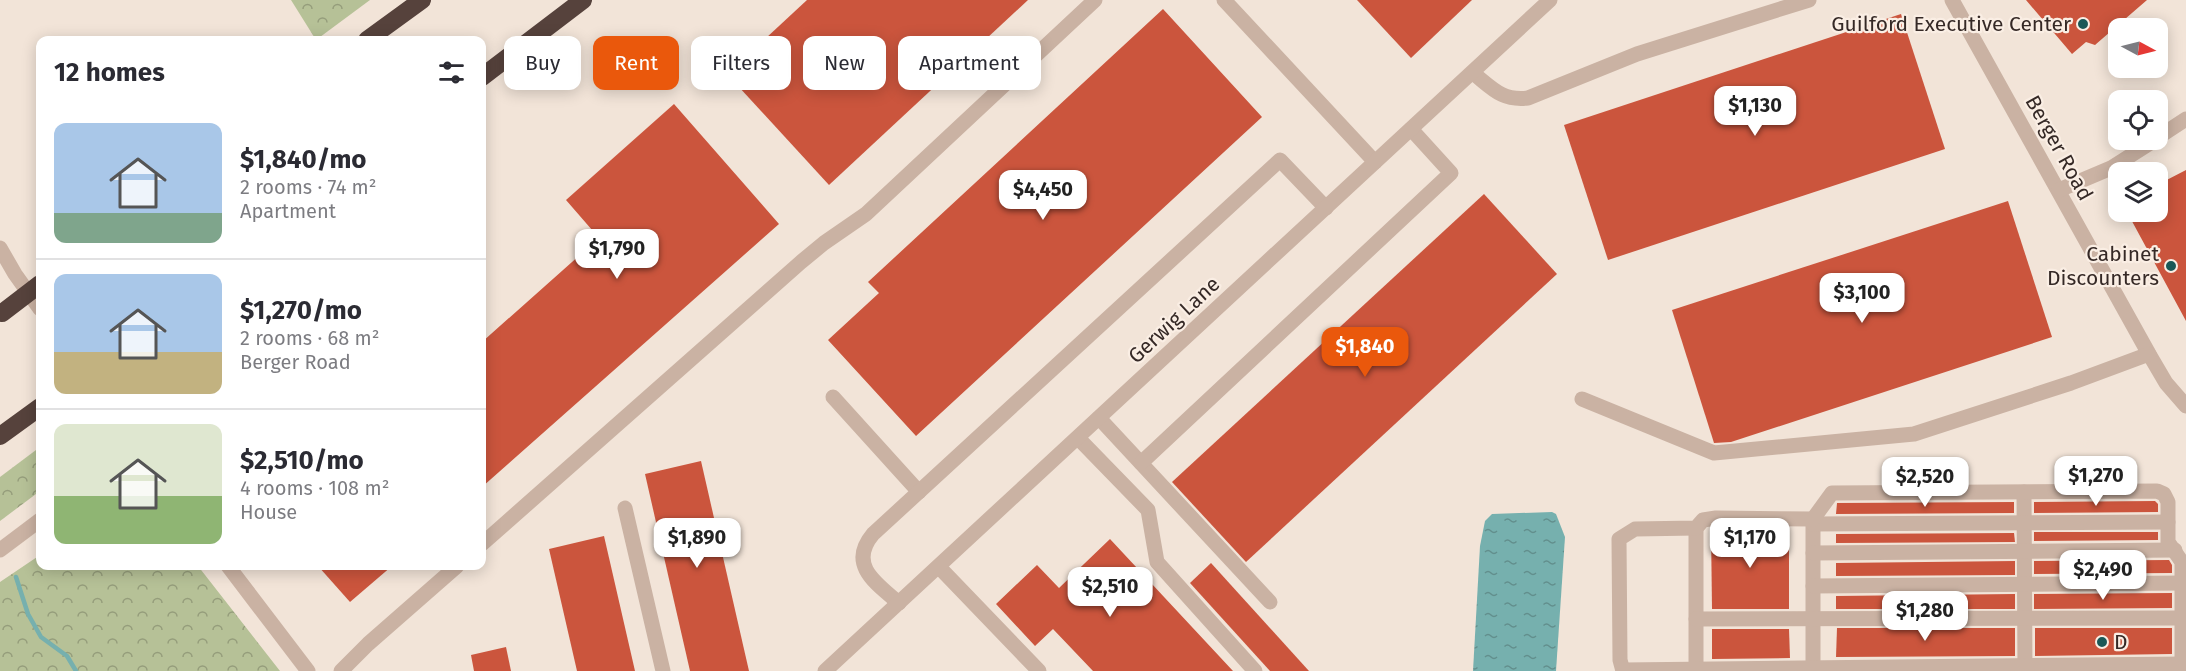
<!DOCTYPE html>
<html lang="en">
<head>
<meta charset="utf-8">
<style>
	:root { --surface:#fff; --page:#f7f7f7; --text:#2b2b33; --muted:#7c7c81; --line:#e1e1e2; --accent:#ea580c }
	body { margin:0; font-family:"Fira Sans",sans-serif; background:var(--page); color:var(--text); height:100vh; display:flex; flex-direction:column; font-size:22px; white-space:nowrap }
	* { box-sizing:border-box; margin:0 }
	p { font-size:20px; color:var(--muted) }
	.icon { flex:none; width:33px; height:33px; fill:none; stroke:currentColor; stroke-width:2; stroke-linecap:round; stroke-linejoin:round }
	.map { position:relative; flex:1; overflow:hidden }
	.sheet { position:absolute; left:36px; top:36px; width:450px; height:534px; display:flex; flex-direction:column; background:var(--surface); border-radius:12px; box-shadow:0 3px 15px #0003 }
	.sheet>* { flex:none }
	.guide { position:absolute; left:504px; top:36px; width:570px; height:54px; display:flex; gap:12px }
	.needle { width:39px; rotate:97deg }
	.tools { position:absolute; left:2108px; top:18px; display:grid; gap:12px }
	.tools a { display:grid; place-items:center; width:60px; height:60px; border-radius:12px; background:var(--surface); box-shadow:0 3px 15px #0003; font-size:30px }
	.price { position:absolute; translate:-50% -51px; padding:0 14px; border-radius:12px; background:#fff; color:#222; font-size:20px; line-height:39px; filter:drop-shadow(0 2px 3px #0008) }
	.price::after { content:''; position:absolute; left:50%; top:36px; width:18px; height:14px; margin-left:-9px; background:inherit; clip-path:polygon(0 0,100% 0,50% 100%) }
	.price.selected { background:var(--accent); color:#fff }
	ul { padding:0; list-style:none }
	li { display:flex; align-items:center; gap:18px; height:150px; padding:0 18px }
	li+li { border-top:2px solid var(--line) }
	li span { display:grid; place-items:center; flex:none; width:168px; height:120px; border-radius:12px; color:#555 }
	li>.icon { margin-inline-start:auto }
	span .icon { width:72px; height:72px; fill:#fffc; stroke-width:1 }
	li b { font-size:26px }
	h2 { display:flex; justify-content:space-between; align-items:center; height:72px; padding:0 18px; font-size:26px }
	.pill { padding:0 21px; border-radius:12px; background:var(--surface); box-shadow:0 3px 15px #0003; font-size:21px; line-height:54px }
	.pill.selected { background:var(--accent); color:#fff }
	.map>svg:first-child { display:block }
	.forest { fill:url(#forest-crowns) }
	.water { fill:url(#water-ripples) }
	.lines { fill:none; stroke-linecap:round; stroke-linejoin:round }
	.stream { stroke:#76b0ae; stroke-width:4.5 }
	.building { fill:#cb553d }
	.minor { stroke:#cab2a3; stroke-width:15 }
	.highway { stroke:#56423c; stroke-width:18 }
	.highway-bridge { stroke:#56423c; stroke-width:18 }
	.poi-dot { fill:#1a5857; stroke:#faeee4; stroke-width:2 }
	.labels { text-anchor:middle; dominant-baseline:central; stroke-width:4.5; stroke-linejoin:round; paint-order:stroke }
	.poi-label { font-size:21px; fill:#352926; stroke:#faeee4; text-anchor:end }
	.street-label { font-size:21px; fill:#352926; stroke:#faeee4 }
</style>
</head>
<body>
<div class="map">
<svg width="2186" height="671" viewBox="0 0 2186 671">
	<defs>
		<pattern id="forest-crowns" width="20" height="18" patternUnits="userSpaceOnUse" patternTransform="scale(1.5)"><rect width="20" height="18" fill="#b6c197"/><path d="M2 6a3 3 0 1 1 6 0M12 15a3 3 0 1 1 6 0" fill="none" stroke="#959d7b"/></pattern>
		<pattern id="water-ripples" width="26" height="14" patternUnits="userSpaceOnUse" patternTransform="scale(1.5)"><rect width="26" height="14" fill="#76b0ae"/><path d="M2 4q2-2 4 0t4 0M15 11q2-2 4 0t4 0" fill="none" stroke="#628f8d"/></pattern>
	</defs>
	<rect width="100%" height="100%" fill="#f2e4d8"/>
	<g class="forest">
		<polygon points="291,0 370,0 316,40"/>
		<polygon points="40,447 40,491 0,521 0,477"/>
		<polygon points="40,555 40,566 198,566 280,671 0,671 0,582"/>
	</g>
	<polygon class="water" points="1552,512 1556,514 1565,537 1556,671 1473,671 1480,546 1485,521 1492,514"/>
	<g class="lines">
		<polyline class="stream" points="16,577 28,614 41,637 67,656 76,671"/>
	</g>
	<g class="building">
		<polygon points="807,0 1028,0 829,185 727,74"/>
		<polygon points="1357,0 1472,0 1411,58"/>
		<polygon points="2026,0 2147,0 2095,45 2086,42 2072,54"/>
		<polygon points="1163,9 1262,117 916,436 828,340 879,293 868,282"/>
		<polygon points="1901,14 1945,149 1608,260 1564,125"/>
		<polygon points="674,104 779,224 482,487 482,342 599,238 566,200"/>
		<polygon points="2186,170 2186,321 2127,212 2157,212 2157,185"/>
		<polygon points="1484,194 1557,274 1246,562 1172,482"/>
		<polygon points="2008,201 2052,337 1731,442 1714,443 1672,310"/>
		<polygon points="701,461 749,671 690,671 645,474"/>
		<polygon points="2155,501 2158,504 2158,512 2034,513 2034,502"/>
		<polygon points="2014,502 2014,513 1836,514 1837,503"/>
		<polygon points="1717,528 1789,529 1789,609 1712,609 1711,529"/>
		<polygon points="2034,532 2158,532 2158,540 2034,541"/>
		<polygon points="2014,533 2015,542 1836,543 1836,534"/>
		<polygon points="604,536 635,671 577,671 549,549"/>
		<polygon points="1110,539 1233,671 1093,671 1053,629 1035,646 996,604 1037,565 1059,588"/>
		<polygon points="2169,560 2172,565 2172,573 2034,574 2034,561"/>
		<polygon points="2015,561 2015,575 1836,576 1836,563"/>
		<polygon points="1211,563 1309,671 1270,671 1190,583"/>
		<polygon points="318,566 392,566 350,602"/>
		<polygon points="2172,593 2172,608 2034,609 2034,594"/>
		<polygon points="2015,594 2015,609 1836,609 1836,596"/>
		<polygon points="1837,628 2015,628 2015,656 1836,657"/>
		<polygon points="2035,628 2172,628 2172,654 2035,656"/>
		<polygon points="1712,629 1789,629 1790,658 1712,659"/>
		<polygon points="506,647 511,671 474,671 471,655"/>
	</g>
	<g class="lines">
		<g class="minor">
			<polyline points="1224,0 1375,162"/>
			<polyline points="1952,0 2149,354 2166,383 2186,406"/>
			<path d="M1473 73C1493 89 1502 101 1528 98L1637 54 1809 0"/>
			<polyline points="2157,138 2186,119"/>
			<polyline points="2059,190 2111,168 2155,140"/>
			<polyline points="0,248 15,274 40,309"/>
			<polyline points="833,397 919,492"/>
			<polyline points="1582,399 1714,453 1914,434 2071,383 2149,354"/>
			<polyline points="1099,418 1270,602"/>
			<polyline points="1078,438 1148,510 1157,562 1255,671"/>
			<polyline points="1141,463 1451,173 1411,129"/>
			<polyline points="2024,492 2025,671"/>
			<polyline points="625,508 663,671"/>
			<polyline points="1813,519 1813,671"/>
			<polyline points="1813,524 2168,522"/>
			<polyline points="1696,528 1696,671"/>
			<polyline points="482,544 801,262 824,243 866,214 1095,0"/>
			<polyline points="0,550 40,520"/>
			<polyline points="1813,553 2175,550"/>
			<polyline points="228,566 308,671"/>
			<polyline points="939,567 1039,671"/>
			<polyline points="1813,586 2183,583"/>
			<path d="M899 603C877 584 847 565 873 534L1280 160 1326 208"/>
			<polyline points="1696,619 2183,618"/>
			<polyline points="1623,670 2183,664"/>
			<polyline points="341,671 368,644 457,566"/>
			<polyline points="825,671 1550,0"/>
			<polyline points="1623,671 1620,660 1619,539 1635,529 1696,528 1703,520 1716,518 1813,519 1832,493 2157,491 2164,494 2168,502 2168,542 2182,562 2182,671"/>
		</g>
		<g class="highway">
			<polyline points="367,40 422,0"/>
			<polyline points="482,77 583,0"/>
			<polyline points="0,436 40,407"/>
		</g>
		<polyline class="highway-bridge" points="2,313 40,284"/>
	</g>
	<g class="poi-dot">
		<circle cx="2083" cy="24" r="6"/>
		<circle cx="2171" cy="266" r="6"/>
		<circle cx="2102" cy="642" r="6"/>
	</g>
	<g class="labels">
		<g class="poi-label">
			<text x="2071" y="24">Guilford Executive Center</text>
			<text x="2159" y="254">Cabinet<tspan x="2159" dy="24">Discounters</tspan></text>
			<text x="2114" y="642" text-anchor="start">D</text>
		</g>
		<g class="street-label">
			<text transform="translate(2059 148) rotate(61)">Berger Road</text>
			<text transform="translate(1174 320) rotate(-43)">Gerwig Lane</text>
		</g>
	</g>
</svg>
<div class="tools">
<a><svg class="needle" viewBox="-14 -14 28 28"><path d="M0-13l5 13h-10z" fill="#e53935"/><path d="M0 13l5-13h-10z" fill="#7c7c81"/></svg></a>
<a><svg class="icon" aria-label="locate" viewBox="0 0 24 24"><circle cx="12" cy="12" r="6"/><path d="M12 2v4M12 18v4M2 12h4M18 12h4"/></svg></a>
<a><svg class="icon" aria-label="layers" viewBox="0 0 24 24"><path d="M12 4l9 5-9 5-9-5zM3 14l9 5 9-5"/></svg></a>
</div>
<b class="price" style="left:1755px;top:137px">$1,130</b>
<b class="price" style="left:1043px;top:221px">$4,450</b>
<b class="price" style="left:617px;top:280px">$1,790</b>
<b class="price" style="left:1862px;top:324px">$3,100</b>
<b class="price selected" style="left:1365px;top:378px">$1,840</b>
<b class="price" style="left:2096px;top:507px">$1,270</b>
<b class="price" style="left:1925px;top:508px">$2,520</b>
<b class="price" style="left:697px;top:569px">$1,890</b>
<b class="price" style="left:1750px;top:569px">$1,170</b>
<b class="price" style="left:2103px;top:601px">$2,490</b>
<b class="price" style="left:1110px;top:618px">$2,510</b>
<b class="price" style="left:1925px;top:642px">$1,280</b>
<div class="guide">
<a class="pill">Buy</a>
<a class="pill selected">Rent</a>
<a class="pill">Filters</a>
<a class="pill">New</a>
<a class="pill">Apartment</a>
</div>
<section class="sheet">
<h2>12 homes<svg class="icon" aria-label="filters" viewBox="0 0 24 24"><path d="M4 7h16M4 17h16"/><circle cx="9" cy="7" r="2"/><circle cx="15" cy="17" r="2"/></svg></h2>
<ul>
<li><span style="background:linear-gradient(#a9c7e8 75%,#7fa58c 0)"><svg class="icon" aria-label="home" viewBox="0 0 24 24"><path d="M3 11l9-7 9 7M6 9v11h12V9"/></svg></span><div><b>$1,840/mo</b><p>2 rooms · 74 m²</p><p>Apartment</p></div></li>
<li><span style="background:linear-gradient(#a9c7e8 65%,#c2b280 0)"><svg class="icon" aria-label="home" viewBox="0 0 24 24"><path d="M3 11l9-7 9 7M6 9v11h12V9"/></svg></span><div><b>$1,270/mo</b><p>2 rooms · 68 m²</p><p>Berger Road</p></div></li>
<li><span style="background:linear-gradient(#dfe7d0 60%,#8fb573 0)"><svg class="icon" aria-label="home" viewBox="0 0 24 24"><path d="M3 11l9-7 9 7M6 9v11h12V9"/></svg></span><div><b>$2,510/mo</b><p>4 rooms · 108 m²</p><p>House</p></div></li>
</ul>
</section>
</div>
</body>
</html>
